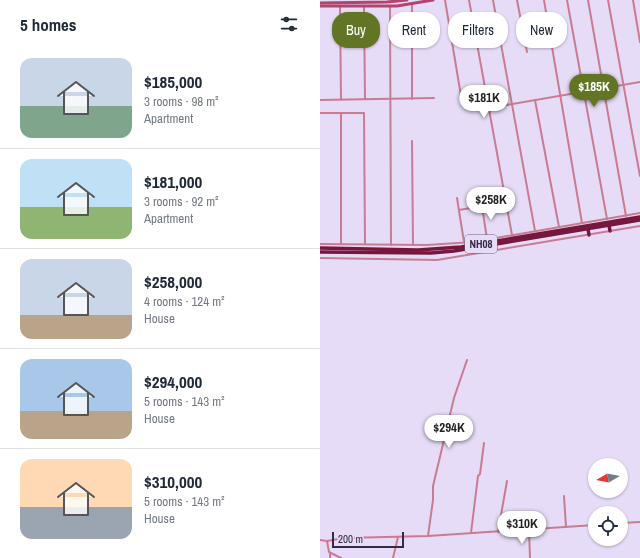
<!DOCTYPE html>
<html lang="en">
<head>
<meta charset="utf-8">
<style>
	:root { --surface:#fff; --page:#f6f6f7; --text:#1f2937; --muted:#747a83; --line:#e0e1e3; --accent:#617525 }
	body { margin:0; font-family:"Archivo Narrow",sans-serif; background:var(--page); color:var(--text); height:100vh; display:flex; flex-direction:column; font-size:15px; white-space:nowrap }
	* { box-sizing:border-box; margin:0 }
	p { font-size:13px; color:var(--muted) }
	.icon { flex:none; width:22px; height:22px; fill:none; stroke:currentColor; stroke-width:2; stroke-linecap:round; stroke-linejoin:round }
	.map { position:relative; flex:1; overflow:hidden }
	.side { display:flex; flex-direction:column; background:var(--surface); width:320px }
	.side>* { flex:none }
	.guide { position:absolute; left:12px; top:12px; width:248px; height:36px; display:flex; gap:8px }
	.needle { width:26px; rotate:261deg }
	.fabs { position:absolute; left:268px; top:458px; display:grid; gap:8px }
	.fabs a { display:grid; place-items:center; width:40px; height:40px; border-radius:50%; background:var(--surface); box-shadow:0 1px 3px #0004; font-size:20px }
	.scale { position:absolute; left:12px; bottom:10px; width:72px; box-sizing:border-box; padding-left:4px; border:2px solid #352a44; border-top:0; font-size:11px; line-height:14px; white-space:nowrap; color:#352a44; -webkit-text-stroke:3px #e6dcf7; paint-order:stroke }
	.price { position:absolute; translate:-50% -34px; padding:0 9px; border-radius:14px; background:#fff; color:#222; font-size:13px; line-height:26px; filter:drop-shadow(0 1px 2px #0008) }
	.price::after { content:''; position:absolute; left:50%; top:24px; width:12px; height:9px; margin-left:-6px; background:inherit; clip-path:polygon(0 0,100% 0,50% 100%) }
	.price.selected { background:var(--accent); color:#fff }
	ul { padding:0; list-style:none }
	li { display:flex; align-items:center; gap:12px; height:100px; padding:0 20px }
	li+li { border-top:1px solid var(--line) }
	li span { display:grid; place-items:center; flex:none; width:112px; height:80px; border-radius:12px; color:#555 }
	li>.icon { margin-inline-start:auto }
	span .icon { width:48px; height:48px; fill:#fffc; stroke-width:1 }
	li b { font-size:17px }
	h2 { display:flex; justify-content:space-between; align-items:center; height:48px; padding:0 20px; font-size:17px }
	.tag { padding:0 14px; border-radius:16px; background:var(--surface); box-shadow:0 1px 3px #0004; font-size:14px; line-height:36px }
	.tag.selected { background:var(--accent); color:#fff }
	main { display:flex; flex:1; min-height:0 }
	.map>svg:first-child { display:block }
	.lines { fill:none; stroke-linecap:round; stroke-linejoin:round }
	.street { stroke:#c97c91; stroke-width:2 }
	.secondary { stroke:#b4446b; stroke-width:3 }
	.highway { stroke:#76173d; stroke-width:3.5 }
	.labels { text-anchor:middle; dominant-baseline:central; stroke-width:4; stroke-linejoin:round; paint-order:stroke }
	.shield { fill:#e6dcf7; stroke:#6a5f7a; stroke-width:1 }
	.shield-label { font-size:11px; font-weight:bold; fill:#352a44 }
</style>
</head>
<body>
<main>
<section class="side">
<h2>5 homes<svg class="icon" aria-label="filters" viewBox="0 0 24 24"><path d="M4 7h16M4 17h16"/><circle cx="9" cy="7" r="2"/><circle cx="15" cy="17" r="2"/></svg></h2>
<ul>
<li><span style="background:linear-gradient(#c9d6e8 60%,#7fa58c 0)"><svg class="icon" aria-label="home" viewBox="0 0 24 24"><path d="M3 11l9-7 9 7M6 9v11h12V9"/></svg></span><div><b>$185,000</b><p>3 rooms · 98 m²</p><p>Apartment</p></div></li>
<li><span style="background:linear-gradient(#bfe0f5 60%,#8fb573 0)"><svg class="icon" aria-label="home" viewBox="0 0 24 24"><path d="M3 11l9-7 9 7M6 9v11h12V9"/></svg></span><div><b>$181,000</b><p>3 rooms · 92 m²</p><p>Apartment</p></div></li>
<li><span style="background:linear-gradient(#c9d6e8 70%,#b9a48a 0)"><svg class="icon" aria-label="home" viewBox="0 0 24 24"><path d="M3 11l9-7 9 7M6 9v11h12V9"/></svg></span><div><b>$258,000</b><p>4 rooms · 124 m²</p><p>House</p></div></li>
<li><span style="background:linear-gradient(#a9c7e8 65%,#b9a48a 0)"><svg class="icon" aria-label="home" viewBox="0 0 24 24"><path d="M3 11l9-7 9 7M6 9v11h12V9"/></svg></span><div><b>$294,000</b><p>5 rooms · 143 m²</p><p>House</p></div></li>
<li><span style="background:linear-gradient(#ffd9b3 60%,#9aa5b1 0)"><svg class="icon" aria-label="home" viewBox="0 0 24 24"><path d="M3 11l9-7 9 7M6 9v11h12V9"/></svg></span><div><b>$310,000</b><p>5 rooms · 143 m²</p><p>House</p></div></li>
</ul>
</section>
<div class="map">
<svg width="320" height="558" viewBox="0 0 320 558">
	<rect width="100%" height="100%" fill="#e6dcf7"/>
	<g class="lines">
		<g class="street">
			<polyline points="125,0 142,102"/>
			<polyline points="149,0 192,235"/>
			<polyline points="173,0 215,231"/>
			<polyline points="197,0 207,52"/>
			<polyline points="224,0 262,223"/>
			<polyline points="247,0 287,219"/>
			<polyline points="268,0 306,216"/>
			<polyline points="288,0 320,176"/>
			<polyline points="313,0 320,42"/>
			<polyline points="92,4 92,99"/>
			<polyline points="20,6 21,99"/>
			<polyline points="70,6 71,245"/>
			<polyline points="44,7 45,99"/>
			<polyline points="0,100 114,98"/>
			<polyline points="215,100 239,227"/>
			<polyline points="169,108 320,82"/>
			<polyline points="0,113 44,113 45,244"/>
			<polyline points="21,113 21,244"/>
			<polyline points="92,141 93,245"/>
			<polyline points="137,198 144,242"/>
			<polyline points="162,206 167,239"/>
			<polyline points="139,210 186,202"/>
			<polyline points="0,244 107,245 153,242 320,213"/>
			<polyline points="0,258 117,260 320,226"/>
			<polyline points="244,496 246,527"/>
			<polyline points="301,523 320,522"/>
			<polyline points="209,530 210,558"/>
			<polyline points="178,532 187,481"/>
			<polyline points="151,533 158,476 160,474 164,443"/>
			<polyline points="108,536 113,500 113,486 134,398 147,360"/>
			<polyline points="0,540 7,541 24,538 108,536 275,525"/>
			<polyline points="7,541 9,552 21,558"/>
			<polyline points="10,558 10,554"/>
			<polyline points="73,558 78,537"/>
		</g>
		<g class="secondary">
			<polyline points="0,3 67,2 87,0"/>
			<polyline points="0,6 77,6 113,0"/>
		</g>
		<g class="highway">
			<polyline points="289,225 290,231"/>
			<polyline points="268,229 269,235"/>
			<polyline points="0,248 98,250 141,247 320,217"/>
			<polyline points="0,252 111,253 134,251 320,220"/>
		</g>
	</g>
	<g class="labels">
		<rect class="shield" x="145" y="235" width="32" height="18" rx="3"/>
		<g class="shield-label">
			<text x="161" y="244">NH08</text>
		</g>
	</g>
</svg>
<div class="fabs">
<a><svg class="needle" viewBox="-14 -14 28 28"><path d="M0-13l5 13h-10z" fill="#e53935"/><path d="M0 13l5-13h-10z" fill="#747a83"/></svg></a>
<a><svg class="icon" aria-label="locate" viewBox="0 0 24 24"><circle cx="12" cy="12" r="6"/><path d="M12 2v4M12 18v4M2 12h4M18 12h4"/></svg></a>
</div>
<div class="scale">200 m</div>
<b class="price selected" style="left:274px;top:108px">$185K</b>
<b class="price" style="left:164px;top:119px">$181K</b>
<b class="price" style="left:171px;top:221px">$258K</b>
<b class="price" style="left:129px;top:449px">$294K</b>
<b class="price" style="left:202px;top:545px">$310K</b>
<div class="guide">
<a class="tag selected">Buy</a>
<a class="tag">Rent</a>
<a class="tag">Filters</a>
<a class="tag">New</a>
</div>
</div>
</main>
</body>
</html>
